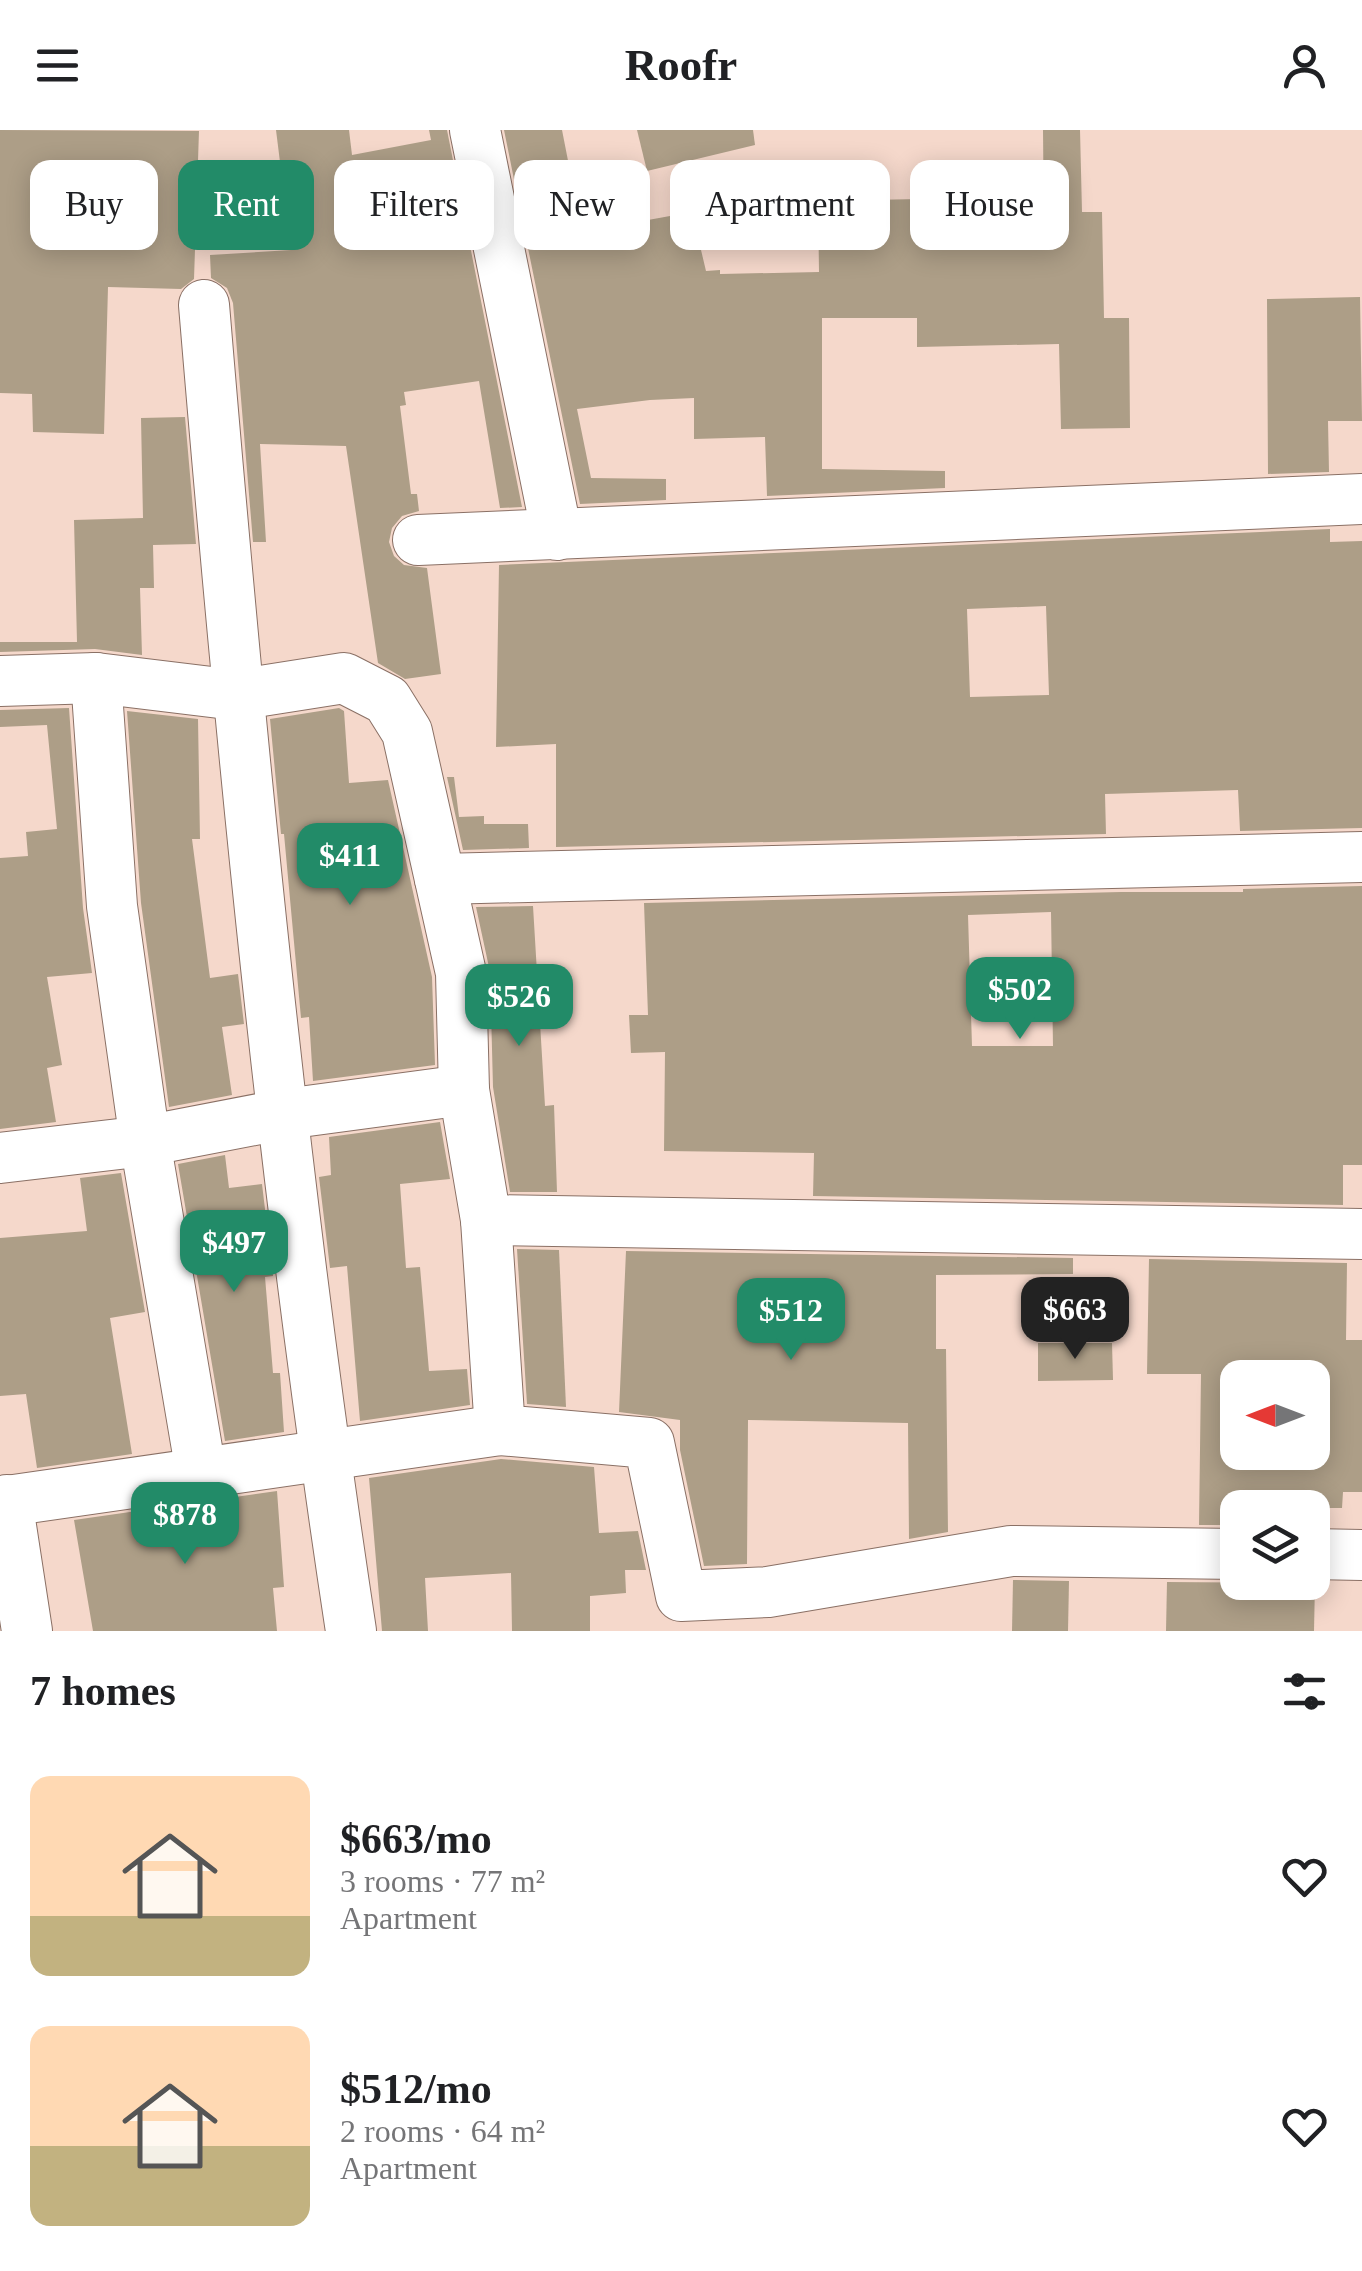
<!DOCTYPE html>
<html lang="en">
<head>
<meta charset="utf-8">
<style>
	:root { --surface:#fff; --page:#f2f2f2; --text:#202124; --muted:#757577; --accent:#228b68 }
	body { margin:0; font-family:Georgia,serif; background:var(--page); color:var(--text); height:100vh; display:flex; flex-direction:column; font-size:38px; white-space:nowrap }
	* { box-sizing:border-box; margin:0 }
	p { font-size:32px; color:var(--muted) }
	.icon { flex:none; width:55px; height:55px; fill:none; stroke:currentColor; stroke-width:2; stroke-linecap:round; stroke-linejoin:round }
	.map { position:relative; height:1501px; overflow:hidden }
	.drawer { display:flex; flex-direction:column; background:var(--surface); flex:1 }
	.drawer>* { flex:none }
	.guide { position:absolute; left:30px; top:30px; width:1302px; height:90px; display:flex; gap:20px }
	.needle { width:65px; rotate:270deg }
	.controls { position:absolute; left:1220px; top:1230px; display:grid; gap:20px }
	.controls a { display:grid; place-items:center; width:110px; height:110px; border-radius:20px; background:var(--surface); box-shadow:0 5px 25px #0003; font-size:50px }
	.price { position:absolute; translate:-50% -85px; padding:0 22px; border-radius:20px; background:var(--accent); color:#fff; font-size:32px; line-height:65px; filter:drop-shadow(0 2px 5px #0008) }
	.price::after { content:''; position:absolute; left:50%; top:60px; width:30px; height:22px; margin-left:-15px; background:inherit; clip-path:polygon(0 0,100% 0,50% 100%) }
	.price.on { background:#222; color:#fff }
	ul { padding:0; list-style:none }
	li { display:flex; align-items:center; gap:30px; height:250px; padding:0 30px }
	li span { display:grid; place-items:center; flex:none; width:280px; height:200px; border-radius:20px; color:#555 }
	li>.icon { margin-inline-start:auto }
	span .icon { width:120px; height:120px; fill:#fffc; stroke-width:1 }
	li b { font-size:42px }
	h2 { display:flex; justify-content:space-between; align-items:center; height:120px; padding:0 30px; font-size:42px }
	.tag { padding:0 35px; border-radius:20px; background:var(--surface); box-shadow:0 5px 25px #0003; font-size:35px; line-height:90px }
	.tag.on { background:var(--accent); color:#fff }
	header { display:flex; justify-content:space-between; align-items:center; height:130px; padding:0 30px; background:var(--surface); font-size:45px; font-weight:600 }
	.map>svg:first-child { display:block }
	.building { fill:#ad9e87; fill-rule:evenodd }
	.lines { fill:none; stroke-linecap:round; stroke-linejoin:round }
	.minor-casing { stroke:#8a7065; stroke-width:52 }
	.minor { stroke:#fff; stroke-width:50 }
</style>
</head>
<body>
<header><svg class="icon" aria-label="menu" viewBox="0 0 24 24"><path d="M4 6h16M4 12h16M4 18h16"/></svg>Roofr<svg class="icon" aria-label="person" viewBox="0 0 24 24"><circle cx="12" cy="8" r="4"/><path d="M4 21q1-7 8-7t8 7"/></svg></header>
<div class="map">
<svg width="1362" height="1501" viewBox="0 0 1362 1501">
	<rect width="100%" height="100%" fill="#f5d8cb"/>
	<g class="building">
		<polygon points="0,0 199,1 194,149 181,159 108,157 104,304 33,302 32,264 0,263"/>
		<polygon points="276,0 349,0 352,25 431,10 429,0 447,0 522,377 500,378 479,251 404,262 406,275 400,276 411,364 417,364 419,381 402,386 392,398 389,412 394,426 404,435 427,438 441,544 405,549 378,533 346,316 260,314 266,412 253,412 233,173 227,158 211,148 210,125 291,120"/>
		<polygon points="504,0 562,0 582,102 692,82 706,141 720,140 720,144 819,142 818,71 920,69 921,107 1044,105 1043,0 1080,0 1082,82 1102,82 1104,188 1129,188 1130,298 1061,299 1059,214 917,217 917,188 822,188 822,339 945,341 945,358 767,366 765,307 694,309 694,268 650,270 577,279 591,348 666,349 666,370 580,374"/>
		<polygon points="637,0 753,0 755,15 647,41"/>
		<polygon points="1360,167 1362,291 1328,291 1329,342 1268,344 1267,169"/>
		<polygon points="185,287 196,414 153,415 154,458 140,458 142,525 95,519 0,522 0,512 77,512 74,390 143,388 141,288"/>
		<path d="M1330 399V412L1362 411V698L1240 701 1238 660 1105 664 1106 704 556 717V614L496 617 499 435ZM1046 476 1049 565 970 567 967 479Z"/>
		<polygon points="69,578 83,778 92,843 47,847 62,935 47,938 56,992 0,999 0,728 28,726 26,702 57,699 47,595 0,597 0,580"/>
		<polygon points="339,578 344,581 349,653 388,650 432,847 435,935 313,951 309,887 301,888 284,704 281,704 270,589"/>
		<polygon points="127,581 198,589 200,709 192,709 210,848 238,844 244,894 222,897 232,965 169,977 141,773"/>
		<polygon points="447,647 454,647 459,687 484,686 484,694 528,694 529,718 463,720"/>
		<path d="M1362 756V1035H1343V1075L813 1066 814 1023 664 1021 665 922 631 923 629 885H648L644 773 1121 762H1243V759ZM1051 782 1053 916H972L968 785Z"/>
		<polygon points="533,776 545,976 554,975 557,1062 510,1062 493,957 490,842 476,777"/>
		<polygon points="440,992 450,1049 400,1054 406,1138 420,1137 429,1241 467,1239 470,1275 360,1291 347,1136 330,1138 319,1047 331,1045 329,1007"/>
		<polygon points="225,1025 229,1058 262,1054 273,1146 265,1147 273,1243 280,1243 284,1302 225,1311 178,1034"/>
		<polygon points="121,1043 145,1182 110,1188 132,1324 37,1338 26,1264 0,1266 0,1108 87,1101 80,1048"/>
		<polygon points="517,1119 559,1120 566,1277 527,1274"/>
		<polygon points="626,1121 1073,1128 1073,1144 936,1145 936,1219 946,1219 948,1402 909,1409 908,1293 748,1290 747,1434 704,1436 680,1320 680,1290 619,1282"/>
		<path d="M1149 1129 1347 1133 1346 1210H1362V1362H1343L1342 1378H1238V1395H1199L1201 1244H1147ZM1238 1248H1312V1322H1238Z"/>
		<polygon points="1038,1213 1112,1213 1113,1250 1038,1251"/>
		<polygon points="501,1329 594,1337 599,1403 638,1401 646,1440 625,1440 626,1463 590,1466 590,1501 512,1501 511,1443 425,1448 428,1501 382,1501 369,1348"/>
		<polygon points="277,1361 284,1457 273,1458 277,1501 93,1501 74,1390"/>
		<polygon points="1013,1450 1069,1451 1068,1501 1012,1501"/>
		<polygon points="1167,1452 1315,1453 1314,1501 1166,1501"/>
	</g>
	<g class="lines">
		<defs>
			<g id="minor">
				<polyline points="475,0 557,405"/>
				<path d="M204 175C241 618 284 1061 351 1501"/>
				<polyline points="418,410 1362,369"/>
				<polyline points="96,548 112,776 145,1011 201,1342"/>
				<polyline points="0,551 96,548 236,565 344,548 387,570 407,602 461,843 464,960 486,1090 500,1300 649,1313 681,1466 768,1462 1011,1421 1238,1424"/>
				<polyline points="440,749 1362,727"/>
				<polyline points="0,1028 145,1011 285,984 464,960"/>
				<polyline points="486,1090 1362,1104"/>
				<polyline points="7,1370 27,1501"/>
				<polyline points="0,1372 500,1300"/>
				<polyline points="1312,1424 1362,1425"/>
			</g>
		</defs>
		<use href="#minor" class="minor-casing"/>
		<use href="#minor" class="minor"/>
	</g>
</svg>
<div class="controls">
<a><svg class="needle" viewBox="-14 -14 28 28"><path d="M0-13l5 13h-10z" fill="#e53935"/><path d="M0 13l5-13h-10z" fill="#757577"/></svg></a>
<a><svg class="icon" aria-label="layers" viewBox="0 0 24 24"><path d="M12 4l9 5-9 5-9-5zM3 14l9 5 9-5"/></svg></a>
</div>
<b class="price" style="left:350px;top:778px">$411</b>
<b class="price" style="left:1020px;top:912px">$502</b>
<b class="price" style="left:519px;top:919px">$526</b>
<b class="price" style="left:234px;top:1165px">$497</b>
<b class="price on" style="left:1075px;top:1232px">$663</b>
<b class="price" style="left:791px;top:1233px">$512</b>
<b class="price" style="left:185px;top:1437px">$878</b>
<div class="guide">
<a class="tag">Buy</a>
<a class="tag on">Rent</a>
<a class="tag">Filters</a>
<a class="tag">New</a>
<a class="tag">Apartment</a>
<a class="tag">House</a>
</div>
</div>
<section class="drawer">
<h2>7 homes<svg class="icon" aria-label="filters" viewBox="0 0 24 24"><path d="M4 7h16M4 17h16"/><circle cx="9" cy="7" r="2"/><circle cx="15" cy="17" r="2"/></svg></h2>
<ul>
<li><span style="background:linear-gradient(#ffd9b3 70%,#c2b280 0)"><svg class="icon" aria-label="home" viewBox="0 0 24 24"><path d="M3 11l9-7 9 7M6 9v11h12V9"/></svg></span><div><b>$663/mo</b><p>3 rooms · 77 m²</p><p>Apartment</p></div><svg class="icon" aria-label="heart" viewBox="0 0 24 24"><path d="M12 20l-8-8c-3-5 5-10 8-4 3-6 11-1 8 4z"/></svg></li>
<li><span style="background:linear-gradient(#ffd9b3 60%,#c2b280 0)"><svg class="icon" aria-label="home" viewBox="0 0 24 24"><path d="M3 11l9-7 9 7M6 9v11h12V9"/></svg></span><div><b>$512/mo</b><p>2 rooms · 64 m²</p><p>Apartment</p></div><svg class="icon" aria-label="heart" viewBox="0 0 24 24"><path d="M12 20l-8-8c-3-5 5-10 8-4 3-6 11-1 8 4z"/></svg></li>
</ul>
</section>
</body>
</html>
